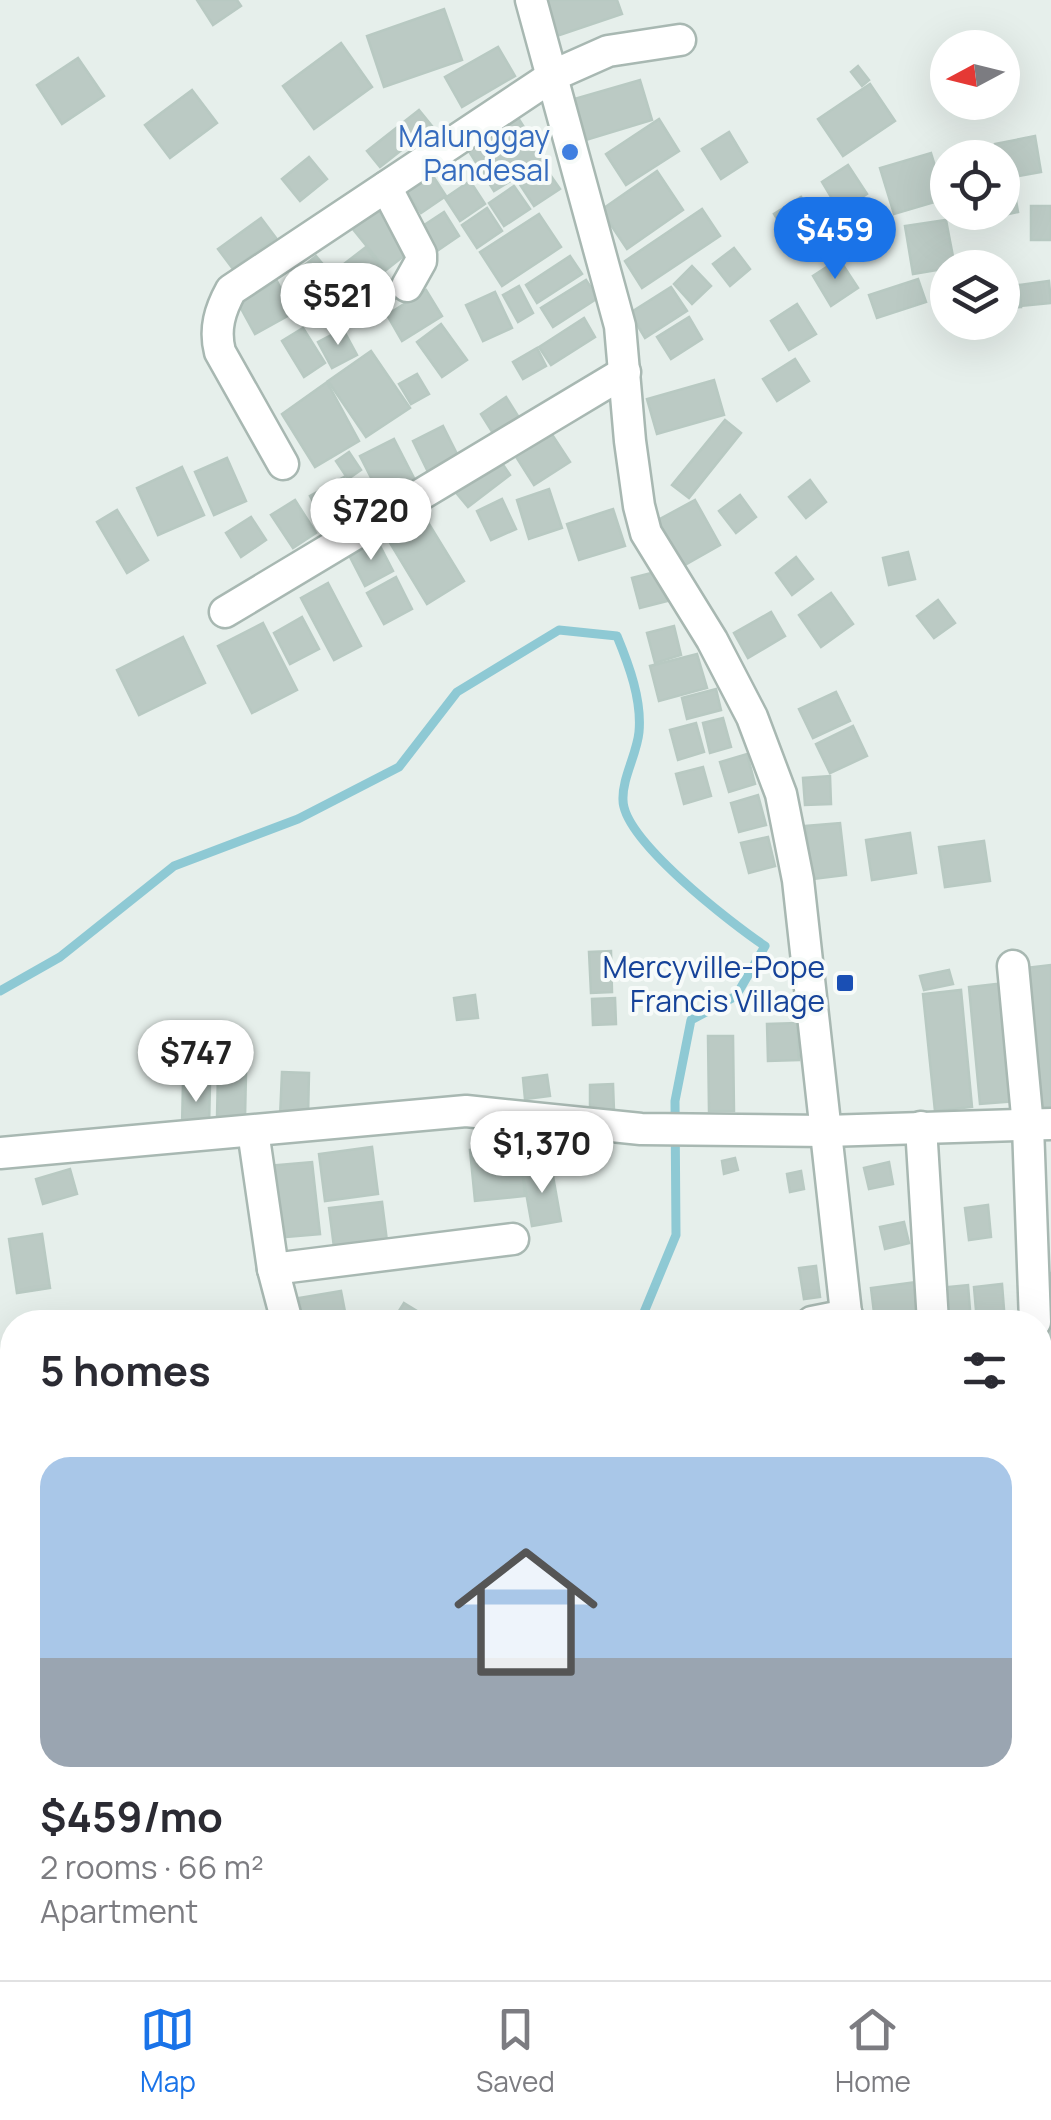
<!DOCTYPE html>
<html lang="en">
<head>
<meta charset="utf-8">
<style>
	:root { --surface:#fff; --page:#f2f2f3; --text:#2b2b33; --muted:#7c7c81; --line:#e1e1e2; --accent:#1a73e8 }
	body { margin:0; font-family:Manrope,sans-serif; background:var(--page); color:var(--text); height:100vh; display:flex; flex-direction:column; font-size:38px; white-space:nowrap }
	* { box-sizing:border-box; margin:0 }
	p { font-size:32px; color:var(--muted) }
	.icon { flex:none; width:55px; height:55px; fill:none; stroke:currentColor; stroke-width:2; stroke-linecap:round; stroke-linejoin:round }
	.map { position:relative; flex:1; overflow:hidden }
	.panel { position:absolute; left:0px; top:1310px; width:1052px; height:670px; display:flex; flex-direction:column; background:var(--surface); border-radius:40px 40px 0 0; box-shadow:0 10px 40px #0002 }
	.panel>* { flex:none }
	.needle { width:65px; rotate:263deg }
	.fabs { position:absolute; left:930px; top:30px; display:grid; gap:20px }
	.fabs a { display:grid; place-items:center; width:90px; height:90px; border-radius:50%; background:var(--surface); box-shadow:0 10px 40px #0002; font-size:50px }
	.price { position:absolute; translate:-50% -85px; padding:0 22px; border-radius:35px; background:#fff; color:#222; font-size:32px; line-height:65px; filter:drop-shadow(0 2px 5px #0008) }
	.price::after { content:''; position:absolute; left:50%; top:60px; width:30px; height:22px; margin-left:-15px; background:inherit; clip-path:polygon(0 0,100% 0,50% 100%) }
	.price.current { background:var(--accent); color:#fff }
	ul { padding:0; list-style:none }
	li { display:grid; align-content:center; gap:20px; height:530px; padding:0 40px }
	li+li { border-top:2px solid var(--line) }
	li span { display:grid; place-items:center; height:310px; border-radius:30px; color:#555 }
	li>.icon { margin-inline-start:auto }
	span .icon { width:180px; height:180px; fill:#fffc; stroke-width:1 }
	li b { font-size:42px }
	h2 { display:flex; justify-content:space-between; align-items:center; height:120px; padding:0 40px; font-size:42px }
	.tab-bar { display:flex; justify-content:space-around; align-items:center; height:140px; border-top:2px solid var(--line); background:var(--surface); font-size:28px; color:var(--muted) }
	.tab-bar a { display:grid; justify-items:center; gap:5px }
	.tab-bar .current { color:var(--accent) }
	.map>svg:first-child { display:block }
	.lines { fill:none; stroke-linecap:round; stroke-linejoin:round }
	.stream { stroke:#8ec9d4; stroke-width:9 }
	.building { fill:#bbcac4; stroke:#b8c9c2; stroke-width:2.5 }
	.minor-casing { stroke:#a8b8b2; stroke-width:35 }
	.minor { stroke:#fff; stroke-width:30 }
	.shop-dot { fill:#3f7fe0; stroke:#f7fbf9; stroke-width:4 }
	.transit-dot { fill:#1a4fb4; stroke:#f7fbf9; stroke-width:4 }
	.labels { text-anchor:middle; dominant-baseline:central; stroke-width:8; stroke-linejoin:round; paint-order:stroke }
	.shop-label { font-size:30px; fill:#366cbe; stroke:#f7fbf9; text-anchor:end }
	.transit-label { font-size:30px; fill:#164399; stroke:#f7fbf9; text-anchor:end }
</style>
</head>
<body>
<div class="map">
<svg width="1051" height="1980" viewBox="0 0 1051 1980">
	<rect width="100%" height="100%" fill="#e6efeb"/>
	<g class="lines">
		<g class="stream">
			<path d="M0 991 60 957 174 866 298 819 399 767 457 692 559 630 617 636C629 665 642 700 639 732 637 754 622 778 623 800 623 840 731 923 765 946L736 996 691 1020 675 1101 676 1235 640 1322"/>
			<polyline points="794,1968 796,1980"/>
		</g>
	</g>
	<g class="building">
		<polygon points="197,0 237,0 241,6 213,25"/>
		<polygon points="545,0 617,0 622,14 557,36"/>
		<polygon points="444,9 462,60 384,87 367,36"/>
		<polygon points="341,43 372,87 314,129 283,86"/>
		<polygon points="498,47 515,76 462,107 445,77"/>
		<polygon points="78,58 104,96 62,124 37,85"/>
		<polygon points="858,66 869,80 862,86 851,72"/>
		<polygon points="640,80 652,120 586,140 574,99"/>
		<polygon points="870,84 895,121 843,156 818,119"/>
		<polygon points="192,90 217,123 170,158 145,125"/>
		<polygon points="419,110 432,126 380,167 367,151"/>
		<polygon points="513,110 545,160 494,191 463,142"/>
		<polygon points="659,119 679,151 626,185 606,154"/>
		<polygon points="729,132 747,162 721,179 702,149"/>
		<polygon points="1035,136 1041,172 1002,179 1002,158 997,158 995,144"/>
		<polygon points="931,153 945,199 894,214 880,168"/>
		<polygon points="309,157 327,179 300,201 282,179"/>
		<polygon points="848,165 867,194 840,212 822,182"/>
		<polygon points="544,166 560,189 534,206 519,183"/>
		<polygon points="657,171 683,210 627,249 601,210"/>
		<polygon points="431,173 446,196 421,213 405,190"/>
		<polygon points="470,181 485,204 460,221 445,198"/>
		<polygon points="514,186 530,209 504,226 489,203"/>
		<polygon points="1014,189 1018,212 985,219 983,212 1002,212 1002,191"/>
		<polygon points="801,197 820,227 793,244 774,214"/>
		<polygon points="373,204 410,251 386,270 348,223"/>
		<rect x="1031" y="206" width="20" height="34"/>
		<polygon points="875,207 893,237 867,254 848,224"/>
		<polygon points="487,208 502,231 477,248 462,225"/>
		<polygon points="702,209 720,236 642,288 625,261"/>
		<polygon points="444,212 459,236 434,253 418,229"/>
		<polygon points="539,214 561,247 502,286 480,252"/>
		<polygon points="261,218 276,238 233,269 218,249"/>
		<polygon points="946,220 955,267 913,274 905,226"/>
		<polygon points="366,247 401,294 380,311 344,264"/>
		<polygon points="734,248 750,269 730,286 713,264"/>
		<polygon points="316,256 337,281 309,305 287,280"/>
		<polygon points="570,256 582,274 537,303 526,285"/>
		<polygon points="839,259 858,288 831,306 813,276"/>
		<polygon points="692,266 711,286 692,304 674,284"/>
		<polygon points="918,279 926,302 877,318 869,295"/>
		<polygon points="586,280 598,298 553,327 541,308"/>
		<polygon points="277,281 293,313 255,334 238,303"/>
		<polygon points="1049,281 1051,303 1021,306 1019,285"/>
		<polygon points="1019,285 1021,307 1002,308 1002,286"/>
		<polygon points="519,286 533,313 518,322 503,295"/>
		<polygon points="671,287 687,311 645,338 630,313"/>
		<polygon points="426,290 442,316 402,341 387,315"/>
		<polygon points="495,292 512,328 483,341 466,305"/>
		<polygon points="797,304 816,334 789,350 771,321"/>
		<polygon points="689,317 702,339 671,359 657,337"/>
		<polygon points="584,318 595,337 551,365 539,347"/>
		<polygon points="441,324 467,360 442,377 417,342"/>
		<polygon points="303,328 325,363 304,377 282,341"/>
		<polygon points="343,329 357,355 332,368 318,342"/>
		<polygon points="537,348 546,366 523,379 513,362"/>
		<polygon points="371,351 410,408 366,437 328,381"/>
		<polygon points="795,359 809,381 777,401 763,379"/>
		<polygon points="417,374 429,394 411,404 399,384"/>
		<polygon points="714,380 724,415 657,434 647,399"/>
		<polygon points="327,382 359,441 315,467 282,414"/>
		<polygon points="506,397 521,421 496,438 481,414"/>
		<polygon points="725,420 741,433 689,498 672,485"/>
		<polygon points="443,426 460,460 430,476 413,441"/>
		<polygon points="549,430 570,462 534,485 513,452"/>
		<polygon points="394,439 417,484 383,501 360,456"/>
		<polygon points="349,452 361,470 348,479 336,461"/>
		<polygon points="497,456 510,475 468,507 453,489"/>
		<polygon points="227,458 246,501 214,515 195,472"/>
		<polygon points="182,467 204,515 158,535 137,488"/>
		<polygon points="344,477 361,509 328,528 310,496"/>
		<polygon points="810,480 826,502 806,518 789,497"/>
		<polygon points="549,489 562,528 529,539 517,500"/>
		<polygon points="740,495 756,517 736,533 719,511"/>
		<polygon points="502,499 516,529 491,540 477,511"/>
		<polygon points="295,500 316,533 293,548 271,515"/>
		<polygon points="695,500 720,545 683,566 658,520"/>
		<polygon points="613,509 625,546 579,560 567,524"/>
		<polygon points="117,510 148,560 127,573 97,522"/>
		<polygon points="421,511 464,581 427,604 384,533"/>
		<polygon points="251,517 266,540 241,557 226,533"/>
		<polygon points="377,540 393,571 365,586 349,555"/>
		<polygon points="908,552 915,579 889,585 883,558"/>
		<polygon points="796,557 813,579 792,595 776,573"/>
		<polygon points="659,571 667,601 640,608 632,578"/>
		<polygon points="396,577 412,609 384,624 367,593"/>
		<polygon points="328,583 361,646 334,660 301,598"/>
		<polygon points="831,593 853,624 821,647 799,615"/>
		<polygon points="938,600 955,623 934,638 917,616"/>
		<polygon points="771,612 785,636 748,658 734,633"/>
		<polygon points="302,617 319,649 290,664 274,633"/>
		<polygon points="263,623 297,690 252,713 218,646"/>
		<polygon points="674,626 681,655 655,663 647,633"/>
		<polygon points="183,637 205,683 139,715 117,670"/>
		<polygon points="697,654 707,688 659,701 650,666"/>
		<polygon points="716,689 721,710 687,719 682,698"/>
		<polygon points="836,692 850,721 813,738 799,709"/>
		<polygon points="723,718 731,747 710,753 703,723"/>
		<polygon points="696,723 704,752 678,760 670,730"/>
		<polygon points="853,726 867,756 830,773 816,744"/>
		<polygon points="747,754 755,784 729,792 720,762"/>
		<polygon points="703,767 711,796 684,804 676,774"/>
		<polygon points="830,776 831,804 805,805 803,778"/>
		<polygon points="758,795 766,825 739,832 731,803"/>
		<polygon points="840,823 846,875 812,879 806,826"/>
		<polygon points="910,833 916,873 872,880 866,840"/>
		<polygon points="768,837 775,866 749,873 741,843"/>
		<polygon points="984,841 990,881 945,887 939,847"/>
		<polygon points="611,951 612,992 591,993 589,952"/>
		<polygon points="1051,965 1051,1108 1040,1110 1025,968"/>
		<polygon points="949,970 953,984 924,990 920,976"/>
		<polygon points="1006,983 1018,1101 980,1104 969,987"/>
		<polygon points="961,990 972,1107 935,1111 923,994"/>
		<polygon points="475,995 478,1018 457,1020 454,998"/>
		<polygon points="615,998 616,1024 593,1025 592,999"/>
		<polygon points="797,1023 799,1060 768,1061 767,1024"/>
		<polygon points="708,1036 733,1036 734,1111 709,1111"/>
		<polygon points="218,1072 246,1073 245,1118 217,1118"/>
		<polygon points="282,1072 309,1073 308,1118 280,1118"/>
		<polygon points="547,1075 550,1096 525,1099 523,1078"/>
		<polygon points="183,1082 210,1083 209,1128 182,1127"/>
		<polygon points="613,1084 614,1111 590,1111 590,1085"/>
		<polygon points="520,1146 525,1196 475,1201 470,1150"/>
		<polygon points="372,1147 378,1194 325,1201 319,1154"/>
		<polygon points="735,1158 738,1170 724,1174 722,1161"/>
		<polygon points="312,1162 320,1234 275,1238 268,1166"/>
		<polygon points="889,1162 893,1184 869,1189 864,1168"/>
		<polygon points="551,1165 561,1221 532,1226 522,1170"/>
		<polygon points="70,1169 77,1194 43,1204 36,1179"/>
		<polygon points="801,1171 804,1189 790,1192 787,1174"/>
		<polygon points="382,1202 388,1249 335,1255 329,1208"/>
		<polygon points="988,1205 991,1237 969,1240 965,1208"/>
		<polygon points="904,1222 909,1243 885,1249 880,1227"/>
		<polygon points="42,1234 50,1288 17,1293 9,1239"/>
		<polygon points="816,1266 820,1297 804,1299 799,1268"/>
		<polygon points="1051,1273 1051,1390 1040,1274"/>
		<polygon points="917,1282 921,1315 875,1321 871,1288"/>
		<polygon points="1002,1284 1005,1322 977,1322 974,1287"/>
		<polygon points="968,1285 971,1322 940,1322 937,1288"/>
		<polygon points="341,1291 347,1322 303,1322 299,1298"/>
		<polygon points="404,1303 435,1322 392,1322"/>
		<polygon points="12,1559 12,1595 0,1597 0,1561"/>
		<polygon points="1040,1640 1050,1765 1040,1766"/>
		<polygon points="12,1670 12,1702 0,1705 0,1673"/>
		<polygon points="12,1729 12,1766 0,1768 0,1731"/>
		<polygon points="1040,1819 1051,1820 1048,1980 1010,1980 1011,1968 1040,1968"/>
		<rect x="976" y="1968" width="29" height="12"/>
	</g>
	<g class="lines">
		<defs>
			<g id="minor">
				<polyline points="531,0 620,326 630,441 639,506 646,533 712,640 752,717 781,794 798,880 847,1322"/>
				<polyline points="386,187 421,254 421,261 407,286"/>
				<path d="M283 464 220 352C214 329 220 310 231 290L554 75 608 51 680 40"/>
				<polyline points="225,612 625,372"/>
				<polyline points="1013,966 1028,1126 1035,1322"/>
				<polyline points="921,1127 933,1322"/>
				<polyline points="253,1131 273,1269 287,1322"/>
				<polyline points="0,1153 466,1111 641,1129 826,1131 1051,1124"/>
				<polyline points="273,1269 513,1239"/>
				<polyline points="812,1322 847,1315"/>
				<polyline points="1040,1385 1051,1527"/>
				<polyline points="0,1416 12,1427"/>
				<polyline points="1040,1593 1051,1592"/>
				<polyline points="1040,1796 1051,1797"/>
				<polyline points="873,1980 875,1968"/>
				<polyline points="966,1980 966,1968"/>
			</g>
		</defs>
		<use href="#minor" class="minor-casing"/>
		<use href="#minor" class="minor"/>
	</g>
	<circle class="shop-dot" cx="570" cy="152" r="10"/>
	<rect class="transit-dot" x="835" y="973" width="20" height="20" rx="5"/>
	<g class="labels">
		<g class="shop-label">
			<text x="550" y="135">Malunggay<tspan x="550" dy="34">Pandesal</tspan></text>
		</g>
		<g class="transit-label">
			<text x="825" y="966">Mercyville-Pope<tspan x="825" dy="34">Francis Village</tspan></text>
		</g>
	</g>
</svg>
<div class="fabs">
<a><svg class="needle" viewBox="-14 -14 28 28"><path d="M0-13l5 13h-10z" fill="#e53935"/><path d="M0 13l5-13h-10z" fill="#7c7c81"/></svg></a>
<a><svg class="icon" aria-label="locate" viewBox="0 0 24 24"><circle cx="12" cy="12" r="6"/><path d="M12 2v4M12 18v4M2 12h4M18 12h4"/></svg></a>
<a><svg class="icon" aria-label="layers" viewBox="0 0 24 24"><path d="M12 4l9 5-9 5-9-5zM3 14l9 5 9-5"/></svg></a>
</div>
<b class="price current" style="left:835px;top:282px">$459</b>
<b class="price" style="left:338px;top:348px">$521</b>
<b class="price" style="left:371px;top:563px">$720</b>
<b class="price" style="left:196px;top:1105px">$747</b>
<b class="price" style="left:542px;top:1196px">$1,370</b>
<section class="panel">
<h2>5 homes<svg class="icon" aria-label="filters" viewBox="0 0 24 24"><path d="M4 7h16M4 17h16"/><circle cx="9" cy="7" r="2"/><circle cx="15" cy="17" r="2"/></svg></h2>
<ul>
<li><span style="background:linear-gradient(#a9c7e8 65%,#9aa5b1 0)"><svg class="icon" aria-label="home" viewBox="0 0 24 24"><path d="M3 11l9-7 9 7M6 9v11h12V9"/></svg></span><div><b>$459/mo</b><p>2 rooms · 66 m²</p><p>Apartment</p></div></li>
</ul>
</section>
</div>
<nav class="tab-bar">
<a class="current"><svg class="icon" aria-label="map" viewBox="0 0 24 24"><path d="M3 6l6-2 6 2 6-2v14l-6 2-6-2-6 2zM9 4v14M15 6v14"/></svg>Map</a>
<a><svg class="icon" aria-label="saved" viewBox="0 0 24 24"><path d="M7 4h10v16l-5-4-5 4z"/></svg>Saved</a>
<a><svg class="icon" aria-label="home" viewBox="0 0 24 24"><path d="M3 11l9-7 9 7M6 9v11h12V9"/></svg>Home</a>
</nav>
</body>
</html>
